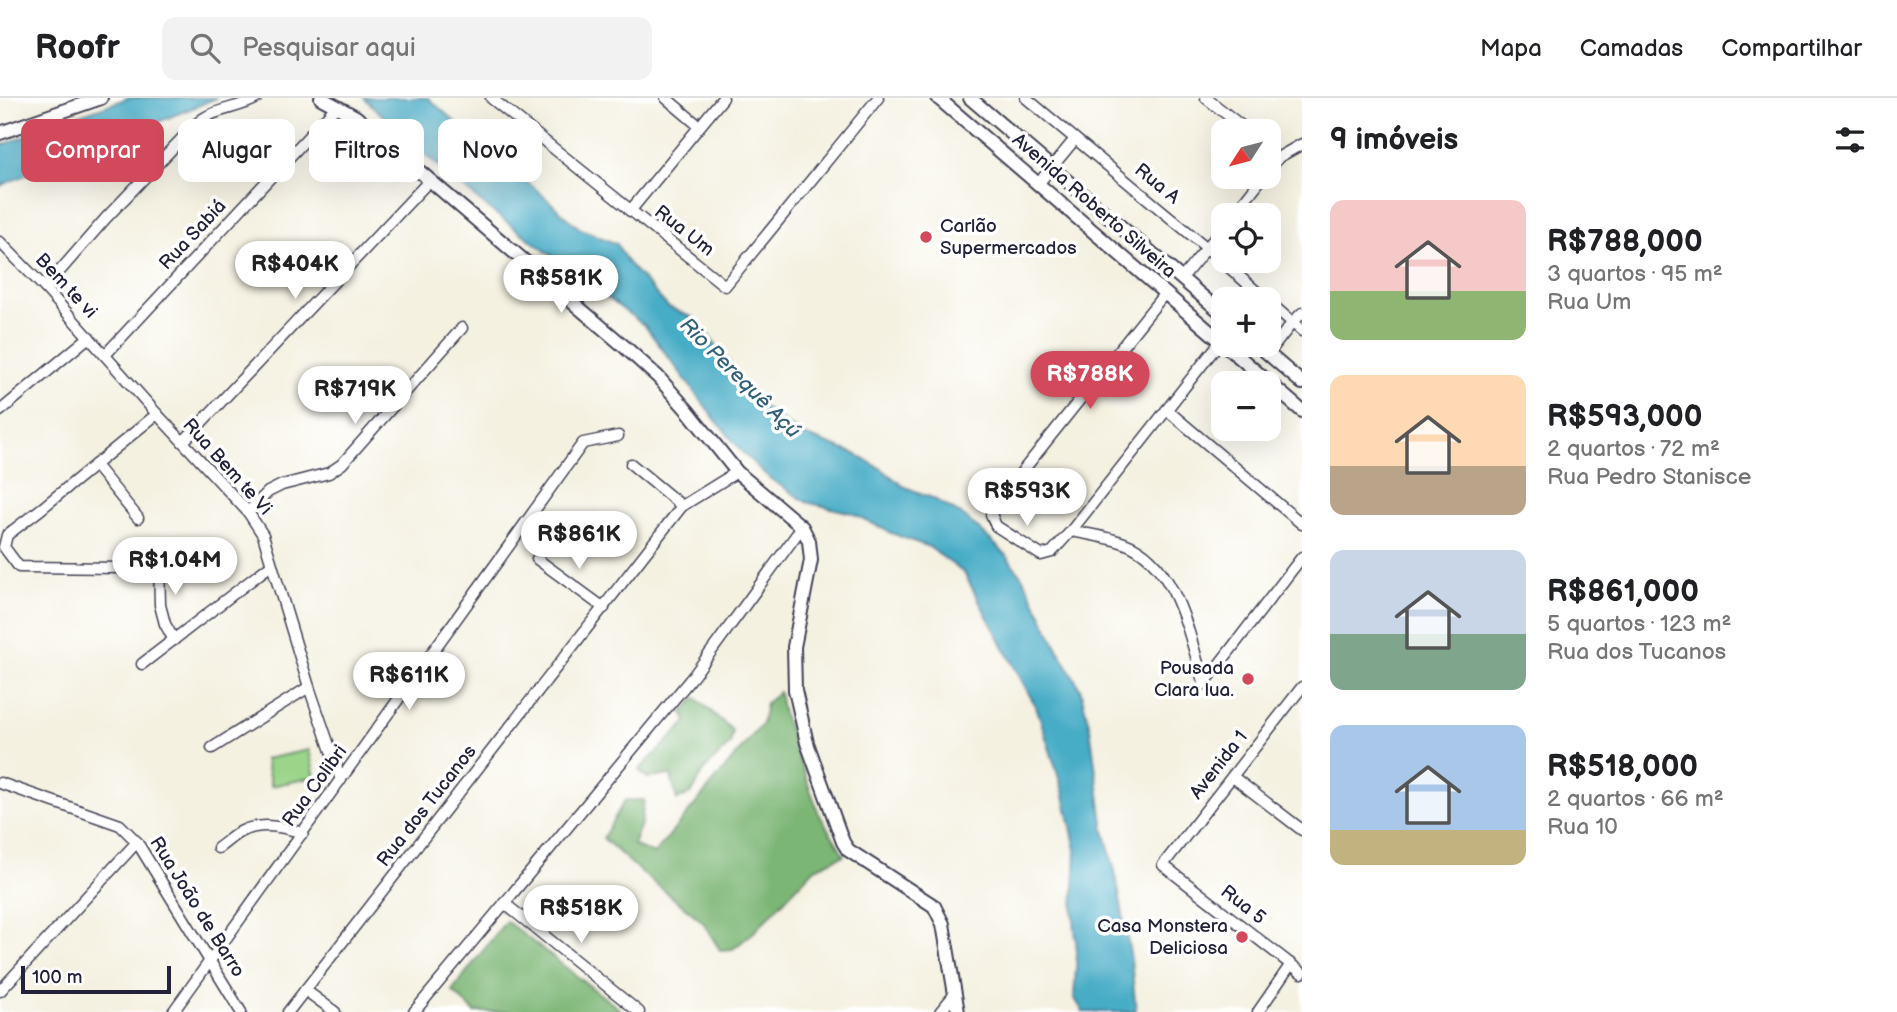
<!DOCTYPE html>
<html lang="pt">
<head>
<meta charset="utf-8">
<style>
	:root { --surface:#fff; --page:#f2f2f2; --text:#202124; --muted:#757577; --line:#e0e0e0; --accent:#d1495b }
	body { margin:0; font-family:"Balsamiq Sans",sans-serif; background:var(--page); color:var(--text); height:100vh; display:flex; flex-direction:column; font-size:26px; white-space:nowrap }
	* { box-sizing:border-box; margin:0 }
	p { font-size:23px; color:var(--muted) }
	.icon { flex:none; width:38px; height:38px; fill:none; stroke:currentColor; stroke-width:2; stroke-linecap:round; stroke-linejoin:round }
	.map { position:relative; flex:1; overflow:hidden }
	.sheet { display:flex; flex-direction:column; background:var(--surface); width:595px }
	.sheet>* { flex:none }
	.guide { position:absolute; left:21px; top:21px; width:665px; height:63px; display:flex; gap:14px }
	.needle { width:46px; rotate:234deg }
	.tools { position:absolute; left:1211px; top:21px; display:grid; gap:14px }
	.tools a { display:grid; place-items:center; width:70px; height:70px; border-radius:14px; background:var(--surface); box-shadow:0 7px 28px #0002; font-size:35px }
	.scale { position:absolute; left:21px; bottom:18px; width:150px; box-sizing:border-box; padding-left:7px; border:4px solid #22223b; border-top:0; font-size:19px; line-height:24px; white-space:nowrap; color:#22223b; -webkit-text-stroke:5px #fff; paint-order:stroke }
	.price { position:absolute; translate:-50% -60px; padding:0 16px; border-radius:24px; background:#fff; color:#222; font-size:23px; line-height:46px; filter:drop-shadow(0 2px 4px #0008) }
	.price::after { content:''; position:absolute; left:50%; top:42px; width:21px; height:16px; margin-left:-10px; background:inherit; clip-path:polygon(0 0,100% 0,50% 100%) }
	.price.on { background:var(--accent); color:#fff }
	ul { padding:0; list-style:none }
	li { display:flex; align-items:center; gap:21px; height:175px; padding:0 28px }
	li span { display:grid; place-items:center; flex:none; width:196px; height:140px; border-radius:14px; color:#555 }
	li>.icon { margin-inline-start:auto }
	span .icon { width:84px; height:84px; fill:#fffc; stroke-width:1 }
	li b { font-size:30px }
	h2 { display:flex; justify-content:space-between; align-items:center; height:84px; padding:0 28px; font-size:30px }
	.tag { padding:0 24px; border-radius:14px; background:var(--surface); box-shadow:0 7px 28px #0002; font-size:24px; line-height:63px }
	.tag.on { background:var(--accent); color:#fff }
	header { display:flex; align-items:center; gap:42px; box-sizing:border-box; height:98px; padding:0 35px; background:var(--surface); border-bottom:2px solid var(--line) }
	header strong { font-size:33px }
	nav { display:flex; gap:38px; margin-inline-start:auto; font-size:24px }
	.search { width:490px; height:63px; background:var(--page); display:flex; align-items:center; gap:18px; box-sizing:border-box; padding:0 24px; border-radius:14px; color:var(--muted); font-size:26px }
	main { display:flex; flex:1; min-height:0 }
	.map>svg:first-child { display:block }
	.green { fill:#9ad589; stroke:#5e7c62; stroke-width:2 }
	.forest { fill:#7bb675; stroke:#4e6c58; stroke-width:2 }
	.water { fill:#46acc6; stroke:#346780; stroke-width:2 }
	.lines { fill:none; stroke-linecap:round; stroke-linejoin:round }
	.minor-casing { stroke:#424154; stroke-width:13 }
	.tertiary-casing { stroke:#424154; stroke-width:16 }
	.minor { stroke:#fff; stroke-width:10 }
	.tertiary { stroke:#fff; stroke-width:12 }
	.poi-dot { fill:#d1495b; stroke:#fff; stroke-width:2.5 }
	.labels { text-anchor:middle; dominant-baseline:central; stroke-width:7; stroke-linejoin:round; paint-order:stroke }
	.street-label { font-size:19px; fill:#22223b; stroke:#fff }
	.poi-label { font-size:19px; fill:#22223b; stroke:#fff; text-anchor:end }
	.water-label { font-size:21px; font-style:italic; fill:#32607a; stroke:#fff }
</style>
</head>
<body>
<header>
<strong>Roofr</strong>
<div class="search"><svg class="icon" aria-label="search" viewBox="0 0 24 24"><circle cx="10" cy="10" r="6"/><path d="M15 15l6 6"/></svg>Pesquisar aqui</div>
<nav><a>Mapa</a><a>Camadas</a><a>Compartilhar</a></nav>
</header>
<main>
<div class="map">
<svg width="1302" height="914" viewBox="0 0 1302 914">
	<rect width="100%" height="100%" fill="#fff"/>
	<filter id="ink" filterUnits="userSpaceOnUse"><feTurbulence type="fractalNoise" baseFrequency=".0143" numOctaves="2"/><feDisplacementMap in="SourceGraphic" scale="14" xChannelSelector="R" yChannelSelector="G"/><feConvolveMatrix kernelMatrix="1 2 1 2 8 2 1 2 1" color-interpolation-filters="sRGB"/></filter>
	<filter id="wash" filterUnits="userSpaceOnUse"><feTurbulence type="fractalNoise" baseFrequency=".00686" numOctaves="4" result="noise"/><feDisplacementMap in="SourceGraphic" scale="28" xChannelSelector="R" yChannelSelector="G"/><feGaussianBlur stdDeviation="1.57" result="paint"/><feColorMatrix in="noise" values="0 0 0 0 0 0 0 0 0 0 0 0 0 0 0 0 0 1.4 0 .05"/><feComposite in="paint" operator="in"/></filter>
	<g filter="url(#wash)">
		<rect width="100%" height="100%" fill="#f4f1e1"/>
		<polygon class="green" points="309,652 315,679 271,688 265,661"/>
		<g class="forest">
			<polygon points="779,594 783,616 819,716 844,757 815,770 754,834 733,851 720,852 702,823 642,775 603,740 625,702 644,702 641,726 633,747 654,756 762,626 766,605"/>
			<polygon points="696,600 733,633 730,646 704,672 692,695 677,702 671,677 647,680 639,672 687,624 683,614"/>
			<polygon points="506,823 623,914 475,914 452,893"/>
		</g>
		<g class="water">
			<path d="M128 0H217C145 30 71 57 0 88V48L71 20Z"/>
			<polygon points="364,0 428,0 485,50 538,93 579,130 617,146 627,164 668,209 692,219 712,242 729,264 734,277 748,298 801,336 853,355 882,371 903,388 932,400 961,416 980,432 1005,456 1025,483 1059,553 1080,590 1090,630 1104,732 1115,773 1131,861 1136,914 1083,914 1074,899 1077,854 1073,811 1076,752 1063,693 1037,611 964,475 929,449 891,435 852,415 806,404 769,380 743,355 714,320 645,228 488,110 416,49"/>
		</g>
	</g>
	<g filter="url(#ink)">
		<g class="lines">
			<defs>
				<g id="minor">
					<polyline points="491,0 725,188 878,0"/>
					<polyline points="666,0 699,28"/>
					<polyline points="1026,0 1207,150 1265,201"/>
					<polyline points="1206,0 1248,33"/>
					<polyline points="1269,71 1279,59 1302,46"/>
					<polyline points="1038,86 1075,41"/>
					<polyline points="630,113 723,0"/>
					<polyline points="1233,117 1263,79"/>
					<polyline points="0,144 45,190 157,316 248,414 263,437 309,589 341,682"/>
					<polyline points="1182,180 1223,130"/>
					<path d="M45 190 106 120 191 31C195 28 199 23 204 20 220 10 240 10 257 0"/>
					<polyline points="1165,195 997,405 991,416 996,428 1041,457 1052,454 1071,433 1220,244"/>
					<polyline points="1269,204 1302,233"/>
					<polyline points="1268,256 1292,225 1302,215"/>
					<polyline points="105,257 336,9"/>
					<polyline points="1167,312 1302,426"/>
					<polyline points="0,313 89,239"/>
					<polyline points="183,344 429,83"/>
					<polyline points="631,366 682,408"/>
					<polyline points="95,367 138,420"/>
					<polyline points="248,414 268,394 282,387 329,375 342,366 462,230"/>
					<path d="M1071 433C1089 436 1107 439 1124 445 1177 464 1189 538 1204 586"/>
					<polyline points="537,461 604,510"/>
					<polyline points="159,462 160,507 165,526 174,542"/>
					<polyline points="124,470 19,469 4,449 7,437 41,411 157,316"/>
					<polyline points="142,566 271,467"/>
					<polyline points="1204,586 1302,459"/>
					<polyline points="1302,589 1163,767 1302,875"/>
					<polyline points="212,650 309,589"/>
					<polyline points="1233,679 1302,732"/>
					<polyline points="0,685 120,727 137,744 241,914"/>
					<path d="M218 750C226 745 233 737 242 733 262 724 283 729 303 735"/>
					<polyline points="504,805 639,914"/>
					<polyline points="305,892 335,914"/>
					<polyline points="0,893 137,744"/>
					<polyline points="173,914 583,345 618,338"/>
					<polyline points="288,914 682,408 737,374"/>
					<polyline points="414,914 694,577 802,429"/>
					<polyline points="940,914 955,896"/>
					<polyline points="1258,914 1291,866"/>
				</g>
				<g id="tertiary">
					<polyline points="321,0 356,19 626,250 658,279 688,313 737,374 802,429 809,443 811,462 794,549 795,592 807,645 843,744 848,752 934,808 943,826 958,914"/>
					<polyline points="938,0 1302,313"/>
					<polyline points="970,0 1223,216"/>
					<polyline points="0,35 101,0"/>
					<polyline points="1258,247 1302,285"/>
				</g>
			</defs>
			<use href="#minor" class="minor-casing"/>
			<use href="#tertiary" class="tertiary-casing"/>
			<use href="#minor" class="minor"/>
			<use href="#tertiary" class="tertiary"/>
		</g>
	</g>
	<g class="poi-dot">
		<circle cx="926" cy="139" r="7"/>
		<circle cx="1248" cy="581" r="7"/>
		<circle cx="1242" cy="839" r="7"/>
	</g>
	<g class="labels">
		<g class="street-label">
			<text transform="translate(1157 86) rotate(39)">Rua A</text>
			<text transform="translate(1094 108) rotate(41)">Avenida Roberto Silveira</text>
			<text transform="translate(684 133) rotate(38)">Rua Um</text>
			<text transform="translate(193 137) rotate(-47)">Rua Sabiá</text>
			<text transform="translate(66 188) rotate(47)">Bem te vi</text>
			<text transform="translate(227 369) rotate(48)">Rua Bem te Vi</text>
			<text transform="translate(1219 667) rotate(-52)">Avenida 1</text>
			<text transform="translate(315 688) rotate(-54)">Rua Colibri</text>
			<text transform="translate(427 708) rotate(-52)">Rua dos Tucanos</text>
			<text transform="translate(1243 807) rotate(38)">Rua 5</text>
			<text transform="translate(197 809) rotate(58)">Rua João de Barro</text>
		</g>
		<g class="poi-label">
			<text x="940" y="128" text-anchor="start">Carlão<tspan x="940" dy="22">Supermercados</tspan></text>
			<text x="1234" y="570">Pousada<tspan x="1234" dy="22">Clara lua.</tspan></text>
			<text x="1228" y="828">Casa Monstera<tspan x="1228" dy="22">Deliciosa</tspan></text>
		</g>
		<g class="water-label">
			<text transform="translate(740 280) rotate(45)">Rio Perequê Açú</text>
		</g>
	</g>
</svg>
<div class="tools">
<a><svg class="needle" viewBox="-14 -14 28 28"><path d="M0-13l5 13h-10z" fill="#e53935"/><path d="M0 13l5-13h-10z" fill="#757577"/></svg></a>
<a><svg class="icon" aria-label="locate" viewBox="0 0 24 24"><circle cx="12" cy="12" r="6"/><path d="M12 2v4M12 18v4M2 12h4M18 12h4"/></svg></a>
<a>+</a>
<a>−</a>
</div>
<div class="scale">100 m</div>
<b class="price" style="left:295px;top:203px">R$404K</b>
<b class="price" style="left:561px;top:217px">R$581K</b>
<b class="price on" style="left:1090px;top:313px">R$788K</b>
<b class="price" style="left:355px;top:328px">R$719K</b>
<b class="price" style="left:1027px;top:430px">R$593K</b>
<b class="price" style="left:579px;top:473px">R$861K</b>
<b class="price" style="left:175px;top:499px">R$1.04M</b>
<b class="price" style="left:409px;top:614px">R$611K</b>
<b class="price" style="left:581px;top:847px">R$518K</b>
<div class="guide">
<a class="tag on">Comprar</a>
<a class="tag">Alugar</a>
<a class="tag">Filtros</a>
<a class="tag">Novo</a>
</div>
</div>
<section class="sheet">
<h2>9 imóveis<svg class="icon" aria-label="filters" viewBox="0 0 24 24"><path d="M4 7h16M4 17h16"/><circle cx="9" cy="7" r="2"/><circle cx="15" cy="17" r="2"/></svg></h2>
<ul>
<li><span style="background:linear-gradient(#f6c9c9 65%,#8fb573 0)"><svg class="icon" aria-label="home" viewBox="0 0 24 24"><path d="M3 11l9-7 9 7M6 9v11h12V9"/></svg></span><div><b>R$788,000</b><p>3 quartos · 95 m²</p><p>Rua Um</p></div></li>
<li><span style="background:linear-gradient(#ffd9b3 65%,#b9a48a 0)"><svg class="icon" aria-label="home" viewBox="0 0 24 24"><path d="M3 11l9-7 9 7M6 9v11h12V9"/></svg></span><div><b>R$593,000</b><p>2 quartos · 72 m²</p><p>Rua Pedro Stanisce</p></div></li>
<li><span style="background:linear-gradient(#c9d6e8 60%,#7fa58c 0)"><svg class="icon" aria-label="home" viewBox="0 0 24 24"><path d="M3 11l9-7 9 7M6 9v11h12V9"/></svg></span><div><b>R$861,000</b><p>5 quartos · 123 m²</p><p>Rua dos Tucanos</p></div></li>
<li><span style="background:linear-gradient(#a9c7e8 75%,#c2b280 0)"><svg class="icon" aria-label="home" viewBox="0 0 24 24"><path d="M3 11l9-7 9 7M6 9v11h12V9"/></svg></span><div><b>R$518,000</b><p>2 quartos · 66 m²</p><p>Rua 10</p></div></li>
</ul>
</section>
</main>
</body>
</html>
